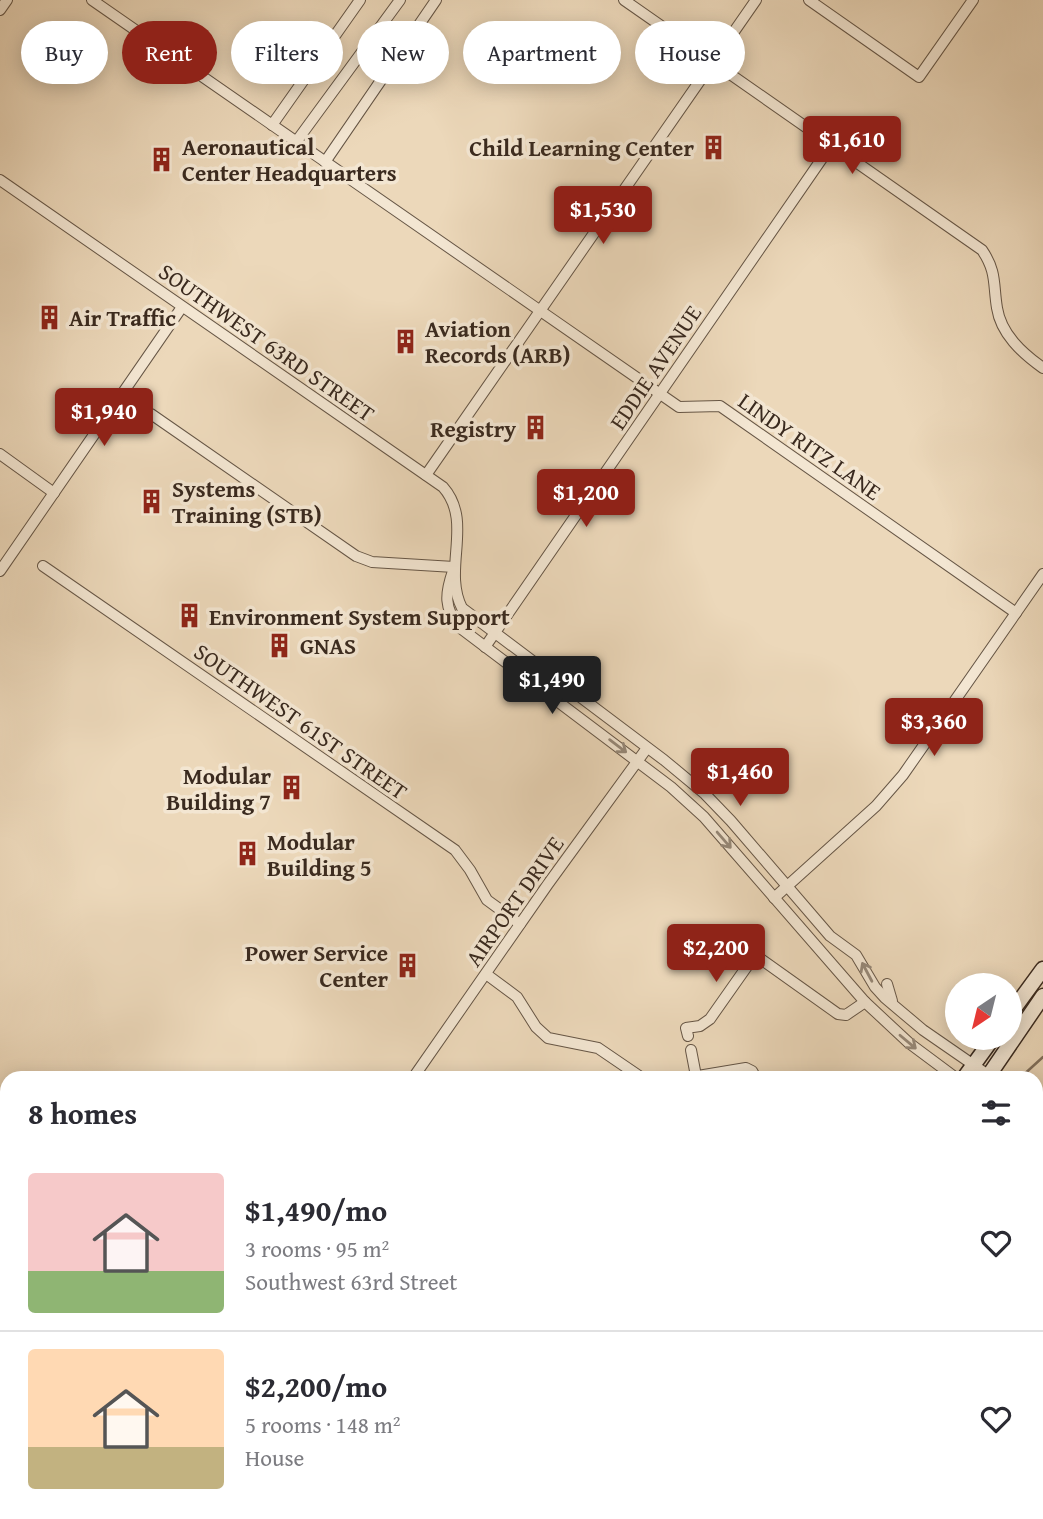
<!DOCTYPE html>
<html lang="en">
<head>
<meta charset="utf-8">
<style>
	:root { --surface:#fff; --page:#f2f2f3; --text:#2b2b33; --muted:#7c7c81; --line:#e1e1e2; --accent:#8f2418 }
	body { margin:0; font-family:"Gentium Book Plus",serif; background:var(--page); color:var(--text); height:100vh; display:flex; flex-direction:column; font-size:26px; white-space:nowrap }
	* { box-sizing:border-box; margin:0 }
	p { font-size:23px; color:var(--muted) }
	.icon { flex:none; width:38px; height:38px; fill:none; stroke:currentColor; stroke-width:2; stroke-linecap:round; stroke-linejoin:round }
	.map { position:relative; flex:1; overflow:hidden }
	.drawer { position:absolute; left:0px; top:1071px; width:1043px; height:448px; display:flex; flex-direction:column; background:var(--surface); border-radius:21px 21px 0 0; box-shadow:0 4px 18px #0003 }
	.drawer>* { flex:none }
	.top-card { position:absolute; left:21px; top:21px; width:1001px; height:63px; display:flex; gap:14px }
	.needle { width:46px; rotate:215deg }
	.buttons { position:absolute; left:945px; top:973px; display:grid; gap:14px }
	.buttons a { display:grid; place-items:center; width:77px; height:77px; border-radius:50%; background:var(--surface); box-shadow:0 4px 18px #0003; font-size:35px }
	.price { position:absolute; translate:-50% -60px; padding:0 16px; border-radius:7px; background:var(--accent); color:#fff; font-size:23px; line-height:46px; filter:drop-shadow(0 2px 4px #0008) }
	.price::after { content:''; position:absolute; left:50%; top:42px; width:21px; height:16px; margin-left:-10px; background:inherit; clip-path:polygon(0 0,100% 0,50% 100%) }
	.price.selected { background:#222; color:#fff }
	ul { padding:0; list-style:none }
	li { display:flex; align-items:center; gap:21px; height:175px; padding:0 28px }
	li+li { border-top:2px solid var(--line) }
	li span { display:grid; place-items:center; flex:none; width:196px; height:140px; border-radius:7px; color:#555 }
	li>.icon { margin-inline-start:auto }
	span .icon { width:84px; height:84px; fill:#fffc; stroke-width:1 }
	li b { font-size:30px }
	h2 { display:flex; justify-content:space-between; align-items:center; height:84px; padding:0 28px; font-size:30px }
	.tag { padding:0 24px; border-radius:32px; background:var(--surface); box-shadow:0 4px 18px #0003; font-size:24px; line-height:63px }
	.tag.selected { background:var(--accent); color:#fff }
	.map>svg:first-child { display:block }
	.water { fill:#af9d85; stroke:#806f5c; stroke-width:2 }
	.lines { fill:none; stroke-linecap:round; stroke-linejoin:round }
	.stream { stroke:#806f5c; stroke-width:2.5 }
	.minor-casing { stroke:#665646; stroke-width:12 }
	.secondary-casing { stroke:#3a2a1f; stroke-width:17 }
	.minor { stroke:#f3e6d2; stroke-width:10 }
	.secondary { stroke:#f3e6d2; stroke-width:14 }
	.oneway { stroke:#968878 }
	.labels { text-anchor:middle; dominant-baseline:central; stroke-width:7; stroke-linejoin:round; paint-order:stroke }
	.poi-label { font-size:23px; font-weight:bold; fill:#3a2a1f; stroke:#f3e6d2; text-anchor:start }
	.street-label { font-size:23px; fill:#3a2a1f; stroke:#f3e6d2 }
</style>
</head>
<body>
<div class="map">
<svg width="1043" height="1519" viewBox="0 0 1043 1519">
	<rect width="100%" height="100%" fill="#ecd8ba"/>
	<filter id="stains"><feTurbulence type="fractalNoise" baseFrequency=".00286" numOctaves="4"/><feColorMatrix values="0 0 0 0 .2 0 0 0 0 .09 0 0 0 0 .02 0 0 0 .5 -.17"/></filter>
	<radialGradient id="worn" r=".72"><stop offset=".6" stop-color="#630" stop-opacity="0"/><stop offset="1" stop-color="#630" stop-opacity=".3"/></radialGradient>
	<g class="water">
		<polygon points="1043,1445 1043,1484 1036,1490 1036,1448"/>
		<polygon points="957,1512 1014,1512 1007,1519 950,1519"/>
	</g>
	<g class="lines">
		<g class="stream">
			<polyline points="1020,1078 1043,1057"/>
			<polyline points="523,1512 529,1519"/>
			<polyline points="405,1519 416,1512"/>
		</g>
		<defs>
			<g id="minor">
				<polyline points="92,0 679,407 720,406 1016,613"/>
				<path d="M624 0 982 250C997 272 993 284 997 308 1001 334 1022 353 1043 368"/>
				<polyline points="809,0 919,77 973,0"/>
				<polyline points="0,10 7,0"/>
				<polyline points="272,125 360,0"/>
				<polyline points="296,142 400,0"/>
				<polyline points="325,162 436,0"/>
				<path d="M0 180 443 487C474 522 442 569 462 608L664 760 705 794 731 821 830 936 856 955 875 987 885 998 923 1030 991 1077"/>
				<polyline points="151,414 356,556 372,562 454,567"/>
				<polyline points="0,454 54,493"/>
				<polyline points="426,475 756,0"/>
				<polyline points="43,566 455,850 470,870 487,900 520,924"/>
				<polyline points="0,571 182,307"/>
				<path d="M453 571C445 594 444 608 459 627L671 787 704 817 865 1002 909 1043 956 1078"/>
				<polyline points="485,647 832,144"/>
				<polyline points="774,898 876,806 903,775 1043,574"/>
				<polyline points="486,974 517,997 536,1027 548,1038 598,1048 642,1078"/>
				<polyline points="887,984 892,1001"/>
				<polyline points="688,1036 686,1028 700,1026 710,1019 755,955 838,1014 846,1015 865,1002"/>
				<polyline points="691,1050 696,1076"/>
				<polyline points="413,1078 548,884 647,748"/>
				<polyline points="686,1078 746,1068 752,1071 756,1078"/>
				<polyline points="1036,1121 1043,1111"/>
				<polyline points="641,1519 656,1512"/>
			</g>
			<g id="secondary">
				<polyline points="1010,1014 1043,969"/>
				<polyline points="964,1078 993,1038"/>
				<polyline points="987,1078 1043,996"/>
				<polyline points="544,1519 549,1512"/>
				<polyline points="563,1519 568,1512"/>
			</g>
		</defs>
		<use href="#minor" class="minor-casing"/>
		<use href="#secondary" class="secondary-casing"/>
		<use href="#minor" class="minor"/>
		<use href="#secondary" class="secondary"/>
	</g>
	<defs><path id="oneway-shaft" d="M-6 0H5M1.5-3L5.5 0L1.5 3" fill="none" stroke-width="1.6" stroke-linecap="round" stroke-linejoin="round" transform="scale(1.75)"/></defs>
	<g class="oneway">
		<use href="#oneway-shaft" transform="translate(618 746) rotate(37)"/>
		<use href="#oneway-shaft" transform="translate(724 840) rotate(49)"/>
		<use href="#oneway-shaft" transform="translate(867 972) rotate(-118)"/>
		<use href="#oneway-shaft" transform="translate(908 1042) rotate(40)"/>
	</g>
	<defs>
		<symbol id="building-bare" viewBox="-9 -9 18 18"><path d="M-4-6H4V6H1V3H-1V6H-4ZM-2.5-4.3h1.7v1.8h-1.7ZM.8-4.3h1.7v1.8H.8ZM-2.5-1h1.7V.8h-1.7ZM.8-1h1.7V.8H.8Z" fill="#8f2418" stroke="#f3e6d2" stroke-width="2.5" paint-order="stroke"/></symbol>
	</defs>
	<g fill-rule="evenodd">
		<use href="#building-bare" x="696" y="130" width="35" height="35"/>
		<use href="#building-bare" x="144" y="142" width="35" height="35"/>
		<use href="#building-bare" x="32" y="300" width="35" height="35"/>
		<use href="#building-bare" x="388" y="324" width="35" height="35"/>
		<use href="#building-bare" x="518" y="410" width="35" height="35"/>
		<use href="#building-bare" x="134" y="484" width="35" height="35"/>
		<use href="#building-bare" x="172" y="598" width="35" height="35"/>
		<use href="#building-bare" x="262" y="628" width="35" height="35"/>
		<use href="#building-bare" x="274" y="770" width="35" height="35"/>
		<use href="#building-bare" x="230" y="836" width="35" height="35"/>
		<use href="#building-bare" x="390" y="948" width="35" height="35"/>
	</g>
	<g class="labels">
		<g class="poi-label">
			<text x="182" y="146">Aeronautical<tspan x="182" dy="26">Center Headquarters</tspan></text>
			<text x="694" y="147" text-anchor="end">Child Learning Center</text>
			<text x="69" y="317">Air Traffic</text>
			<text x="425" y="328">Aviation<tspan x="425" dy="26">Records (ARB)</tspan></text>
			<text x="516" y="428" text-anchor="end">Registry</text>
			<text x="172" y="488">Systems<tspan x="172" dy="26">Training (STB)</tspan></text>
			<text x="209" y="616">Environment System Support</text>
			<text x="300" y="645">GNAS</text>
			<text x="271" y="775" text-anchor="end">Modular<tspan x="271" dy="26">Building 7</tspan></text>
			<text x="267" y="841">Modular<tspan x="267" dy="26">Building 5</tspan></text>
			<text x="388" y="952" text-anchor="end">Power Service<tspan x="388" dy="26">Center</tspan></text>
		</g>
		<g class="street-label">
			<text transform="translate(267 342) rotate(35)">SOUTHWEST 63RD STREET</text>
			<text transform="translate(655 367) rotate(-56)">EDDIE AVENUE</text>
			<text transform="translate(810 446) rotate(35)">LINDY RITZ LANE</text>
			<text transform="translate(301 721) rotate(35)">SOUTHWEST 61ST STREET</text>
			<text transform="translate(514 901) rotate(-55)">AIRPORT DRIVE</text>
		</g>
	</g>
	<rect width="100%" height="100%" filter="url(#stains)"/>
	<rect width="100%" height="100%" fill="url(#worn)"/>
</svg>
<div class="buttons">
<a><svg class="needle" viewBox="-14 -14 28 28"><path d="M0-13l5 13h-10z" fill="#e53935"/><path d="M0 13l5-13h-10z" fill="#7c7c81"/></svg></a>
</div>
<b class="price" style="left:852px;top:176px">$1,610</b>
<b class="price" style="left:603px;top:246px">$1,530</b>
<b class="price" style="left:104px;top:448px">$1,940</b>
<b class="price" style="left:586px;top:529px">$1,200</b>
<b class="price selected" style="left:552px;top:716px">$1,490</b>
<b class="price" style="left:934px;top:758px">$3,360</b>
<b class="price" style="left:740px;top:808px">$1,460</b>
<b class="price" style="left:716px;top:984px">$2,200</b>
<div class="top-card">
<a class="tag">Buy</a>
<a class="tag selected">Rent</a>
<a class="tag">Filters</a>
<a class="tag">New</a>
<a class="tag">Apartment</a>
<a class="tag">House</a>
</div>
<section class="drawer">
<h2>8 homes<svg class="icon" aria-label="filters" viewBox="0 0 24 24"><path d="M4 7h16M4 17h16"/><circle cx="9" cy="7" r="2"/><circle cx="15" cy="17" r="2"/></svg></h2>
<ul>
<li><span style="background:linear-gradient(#f6c9c9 70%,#8fb573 0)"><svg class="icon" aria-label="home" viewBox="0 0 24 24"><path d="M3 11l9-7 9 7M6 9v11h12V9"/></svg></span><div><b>$1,490/mo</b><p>3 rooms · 95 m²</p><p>Southwest 63rd Street</p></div><svg class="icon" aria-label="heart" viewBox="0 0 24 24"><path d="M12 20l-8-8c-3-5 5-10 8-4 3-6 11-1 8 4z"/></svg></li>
<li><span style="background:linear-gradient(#ffd9b3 70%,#c2b280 0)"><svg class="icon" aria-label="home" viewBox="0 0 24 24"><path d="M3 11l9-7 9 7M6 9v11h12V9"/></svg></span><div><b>$2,200/mo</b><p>5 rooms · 148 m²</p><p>House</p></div><svg class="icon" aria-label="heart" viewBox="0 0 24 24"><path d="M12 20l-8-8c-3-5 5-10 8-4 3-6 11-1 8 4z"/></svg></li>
</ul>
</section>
</div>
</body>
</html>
